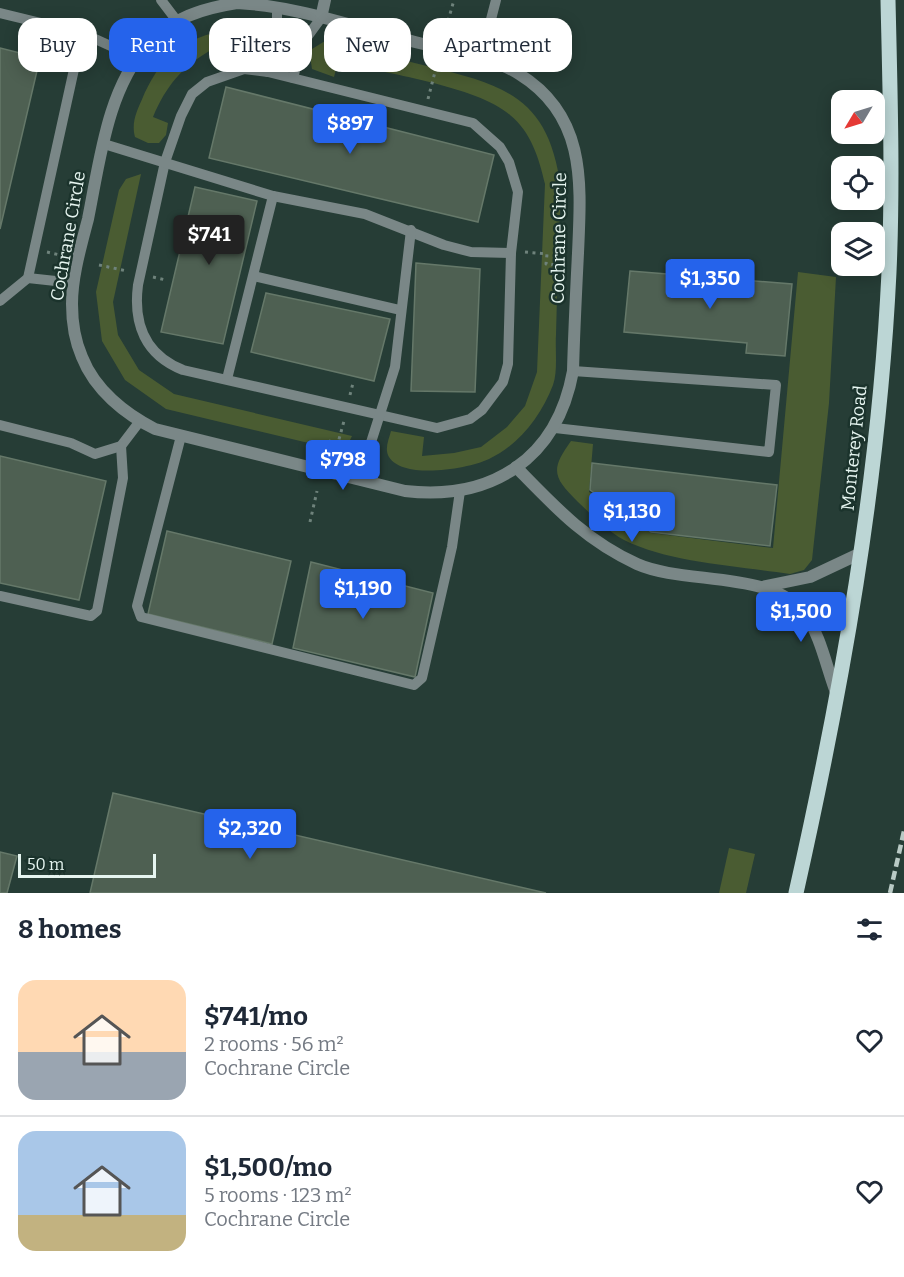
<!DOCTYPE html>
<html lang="en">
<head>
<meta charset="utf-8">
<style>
	:root { --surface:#fff; --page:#f2f2f3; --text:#1f2937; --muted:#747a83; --line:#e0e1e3; --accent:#2563eb }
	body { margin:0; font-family:Bitter,serif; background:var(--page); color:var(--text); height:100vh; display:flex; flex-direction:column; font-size:22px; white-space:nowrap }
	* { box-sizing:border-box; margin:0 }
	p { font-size:20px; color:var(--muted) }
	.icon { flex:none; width:33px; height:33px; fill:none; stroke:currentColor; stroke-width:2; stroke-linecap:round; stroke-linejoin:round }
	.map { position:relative; height:893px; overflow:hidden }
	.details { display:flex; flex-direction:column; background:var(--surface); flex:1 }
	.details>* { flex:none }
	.guide { position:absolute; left:18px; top:18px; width:600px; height:54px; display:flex; gap:12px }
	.needle { width:39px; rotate:232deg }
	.buttons { position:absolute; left:831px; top:90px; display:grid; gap:12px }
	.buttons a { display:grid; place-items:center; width:54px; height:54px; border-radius:12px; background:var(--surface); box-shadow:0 3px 15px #0003; font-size:30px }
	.scale { position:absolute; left:18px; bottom:15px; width:138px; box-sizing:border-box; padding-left:6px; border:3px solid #e6f5f0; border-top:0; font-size:16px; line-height:21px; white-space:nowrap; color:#e6f5f0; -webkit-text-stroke:4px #1b332c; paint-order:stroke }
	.price { position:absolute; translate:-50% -51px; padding:0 14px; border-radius:6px; background:var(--accent); color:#fff; font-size:20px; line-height:39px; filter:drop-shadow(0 2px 3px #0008) }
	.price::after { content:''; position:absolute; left:50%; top:36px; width:18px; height:14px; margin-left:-9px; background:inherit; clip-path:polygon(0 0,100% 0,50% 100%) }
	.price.current { background:#222; color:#fff }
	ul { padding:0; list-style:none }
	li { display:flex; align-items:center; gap:18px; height:150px; padding:0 18px }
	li+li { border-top:2px solid var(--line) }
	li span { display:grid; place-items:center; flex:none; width:168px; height:120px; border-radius:18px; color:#555 }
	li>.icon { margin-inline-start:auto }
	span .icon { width:72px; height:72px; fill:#fffc; stroke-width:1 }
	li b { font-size:26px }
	h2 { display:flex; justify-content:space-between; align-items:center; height:72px; padding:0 18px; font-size:26px }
	.pill { padding:0 21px; border-radius:18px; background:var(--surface); box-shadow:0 3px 15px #0003; font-size:21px; line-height:54px }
	.pill.current { background:var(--accent); color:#fff }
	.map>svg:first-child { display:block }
	.green { fill:#4a5c32 }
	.building { fill:#4e6052; stroke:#657869; stroke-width:1.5 }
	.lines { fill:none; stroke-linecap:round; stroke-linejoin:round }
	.path { stroke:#6f837c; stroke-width:3; stroke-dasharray:3 4.5; stroke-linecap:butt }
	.service { stroke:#7a8787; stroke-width:10 }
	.minor { stroke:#7a8787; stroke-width:12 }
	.primary { stroke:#bcd6d5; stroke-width:15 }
	.rail { stroke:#b9cac5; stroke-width:4.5; stroke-dasharray:9 4.5; stroke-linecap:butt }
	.labels { text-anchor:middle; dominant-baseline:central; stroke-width:5; stroke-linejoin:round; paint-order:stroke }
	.street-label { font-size:18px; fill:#e6f5f0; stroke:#1b332c }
</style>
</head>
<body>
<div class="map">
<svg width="904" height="893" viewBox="0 0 904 893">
	<rect width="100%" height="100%" fill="#263d36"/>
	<g class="green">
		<path d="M244 26 261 36 267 49 264 58H236L218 65 211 50C182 67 166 86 153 117L168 123 166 135 159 143H148L135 137C131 122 137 111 143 97 166 46 191 36 244 26Z"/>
		<path d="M325 41C359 49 393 58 427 66 508 86 549 98 561 189 559 238 557 287 556 335 555 350 558 371 553 385 541 416 519 445 489 459 468 469 403 480 389 457 384 449 389 439 391 431L424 437 422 456 454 453 481 447 507 427 525 406 537 372 545 184C539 158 531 132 510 115 477 86 383 73 338 62L334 77 312 69 310 56 312 49Z"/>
		<polygon points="141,174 113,302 118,335 139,370 174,394 352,436 347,446 338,450 166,409 125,380 102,341 96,292 119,190 126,179"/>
		<path d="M798 272 836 277 829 403 812 560 804 570 790 574C739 566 670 563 624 540 606 530 593 516 578 502 553 477 550 470 571 441L593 444 589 492 651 533 773 548Z"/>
		<polygon points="729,848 755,854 746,893 719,893"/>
	</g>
	<g class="building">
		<polygon points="0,48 40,58 0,229"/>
		<polygon points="226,87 494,155 478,222 209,158"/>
		<polygon points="195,187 257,201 223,344 161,332"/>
		<polygon points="416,263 480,269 475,392 411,391"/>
		<polygon points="630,271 792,284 785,356 746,353 747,343 624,332"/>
		<polygon points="266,293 390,319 374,381 251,352"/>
		<polygon points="0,456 106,481 79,600 0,583"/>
		<polygon points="592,463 777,485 770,546 651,532 590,490"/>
		<polygon points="167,531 291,561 272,644 148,614"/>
		<polygon points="311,562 433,593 415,677 293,648"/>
		<polygon points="113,793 546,893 90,893"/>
		<polygon points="0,852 17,856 7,893 0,893"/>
	</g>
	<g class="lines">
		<g class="path">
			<polyline points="446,28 454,0"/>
			<polyline points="213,32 221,63"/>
			<polyline points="428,99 436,68"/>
			<polyline points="47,252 60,255"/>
			<polyline points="525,252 547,254 546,264 556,265"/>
			<polyline points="99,265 127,271"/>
			<polyline points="153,277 166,280"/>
			<polyline points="350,395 353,383"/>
			<polyline points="327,451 330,441 338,443 344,421"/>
			<polyline points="310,522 317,491"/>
		</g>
		<g class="service">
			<polyline points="161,0 177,21"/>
			<polyline points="0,13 82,33 28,278 0,301"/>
			<polyline points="82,33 137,58"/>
			<polyline points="481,58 496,0"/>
			<path d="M244 69 268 72 473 123 500 147 509 162 518 192 511 253 508 364 503 382 482 410 470 419 437 428 183 370C145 355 133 324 138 285L165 162 181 116 192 94 207 82Z"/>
			<polyline points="268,72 277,39 277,7"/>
			<polyline points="293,78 302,44 321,18"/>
			<polyline points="104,144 273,196 365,214 444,245 471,252 511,253"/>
			<polyline points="254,276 400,310"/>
			<polyline points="28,278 74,283"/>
			<polyline points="227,379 273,196"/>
			<polyline points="0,425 71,443 95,454 121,446 140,421"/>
			<polyline points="555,428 769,452 776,385 573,371"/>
			<polyline points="181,436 137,606 141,617 414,685 422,678 452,547 460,491"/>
			<polyline points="359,480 395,367 411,230"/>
			<polyline points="0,596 91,616 97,611 123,478 121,446"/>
		</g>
		<g class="minor">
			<path d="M237 3C297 6 357 28 415 42 449 51 489 55 519 74 587 116 581 184 578 253 576 293 574 332 573 371 557 459 492 501 405 491L155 429C125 414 95 390 82 357 75 341 72 322 72 304 72 276 81 246 88 219 100 160 107 90 148 44 171 18 204 8 237 3Z"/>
			<polyline points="321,18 325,0"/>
			<path d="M516 467C555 507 585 540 637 564 684 585 772 570 805 614 821 636 827 670 837 695"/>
			<polyline points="762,587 810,577 861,553"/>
		</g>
		<path class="primary" d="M796 893C842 688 879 482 889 272 893 181 890 90 888 0"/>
		<polyline class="rail" points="890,893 904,831"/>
	</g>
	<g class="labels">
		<g class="street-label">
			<text transform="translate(68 236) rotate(-80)">Cochrane Circle</text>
			<text transform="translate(559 238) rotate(-89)">Cochrane Circle</text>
			<text transform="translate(854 448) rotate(-84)">Monterey Road</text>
		</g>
	</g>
</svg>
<div class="buttons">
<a><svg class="needle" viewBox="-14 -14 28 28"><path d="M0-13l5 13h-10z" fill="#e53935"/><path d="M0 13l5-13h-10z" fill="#747a83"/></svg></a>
<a><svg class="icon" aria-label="locate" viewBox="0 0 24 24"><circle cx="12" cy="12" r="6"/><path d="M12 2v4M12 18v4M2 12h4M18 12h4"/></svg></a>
<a><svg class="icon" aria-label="layers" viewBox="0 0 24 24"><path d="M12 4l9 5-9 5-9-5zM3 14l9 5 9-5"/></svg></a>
</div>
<div class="scale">50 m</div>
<b class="price" style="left:350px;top:155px">$897</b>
<b class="price current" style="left:209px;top:266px">$741</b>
<b class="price" style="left:710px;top:310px">$1,350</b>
<b class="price" style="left:343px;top:491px">$798</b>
<b class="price" style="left:632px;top:543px">$1,130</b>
<b class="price" style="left:363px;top:620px">$1,190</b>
<b class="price" style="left:801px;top:643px">$1,500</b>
<b class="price" style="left:250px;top:860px">$2,320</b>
<div class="guide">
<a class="pill">Buy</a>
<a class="pill current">Rent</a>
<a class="pill">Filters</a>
<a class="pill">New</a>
<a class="pill">Apartment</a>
</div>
</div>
<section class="details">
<h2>8 homes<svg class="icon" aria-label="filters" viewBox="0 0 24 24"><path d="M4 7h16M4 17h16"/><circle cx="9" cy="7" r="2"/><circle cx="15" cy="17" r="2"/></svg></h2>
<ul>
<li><span style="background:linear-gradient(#ffd9b3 60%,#9aa5b1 0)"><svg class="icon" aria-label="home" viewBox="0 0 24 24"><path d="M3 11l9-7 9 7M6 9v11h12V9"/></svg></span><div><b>$741/mo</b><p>2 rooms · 56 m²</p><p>Cochrane Circle</p></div><svg class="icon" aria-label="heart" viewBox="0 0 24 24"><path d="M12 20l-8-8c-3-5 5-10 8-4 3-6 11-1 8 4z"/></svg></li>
<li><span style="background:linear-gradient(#a9c7e8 70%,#c2b280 0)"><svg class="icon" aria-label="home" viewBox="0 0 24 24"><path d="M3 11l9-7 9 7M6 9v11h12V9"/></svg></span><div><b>$1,500/mo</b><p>5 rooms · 123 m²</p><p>Cochrane Circle</p></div><svg class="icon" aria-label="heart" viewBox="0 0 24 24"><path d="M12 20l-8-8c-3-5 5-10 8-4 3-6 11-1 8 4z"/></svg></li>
</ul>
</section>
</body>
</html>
